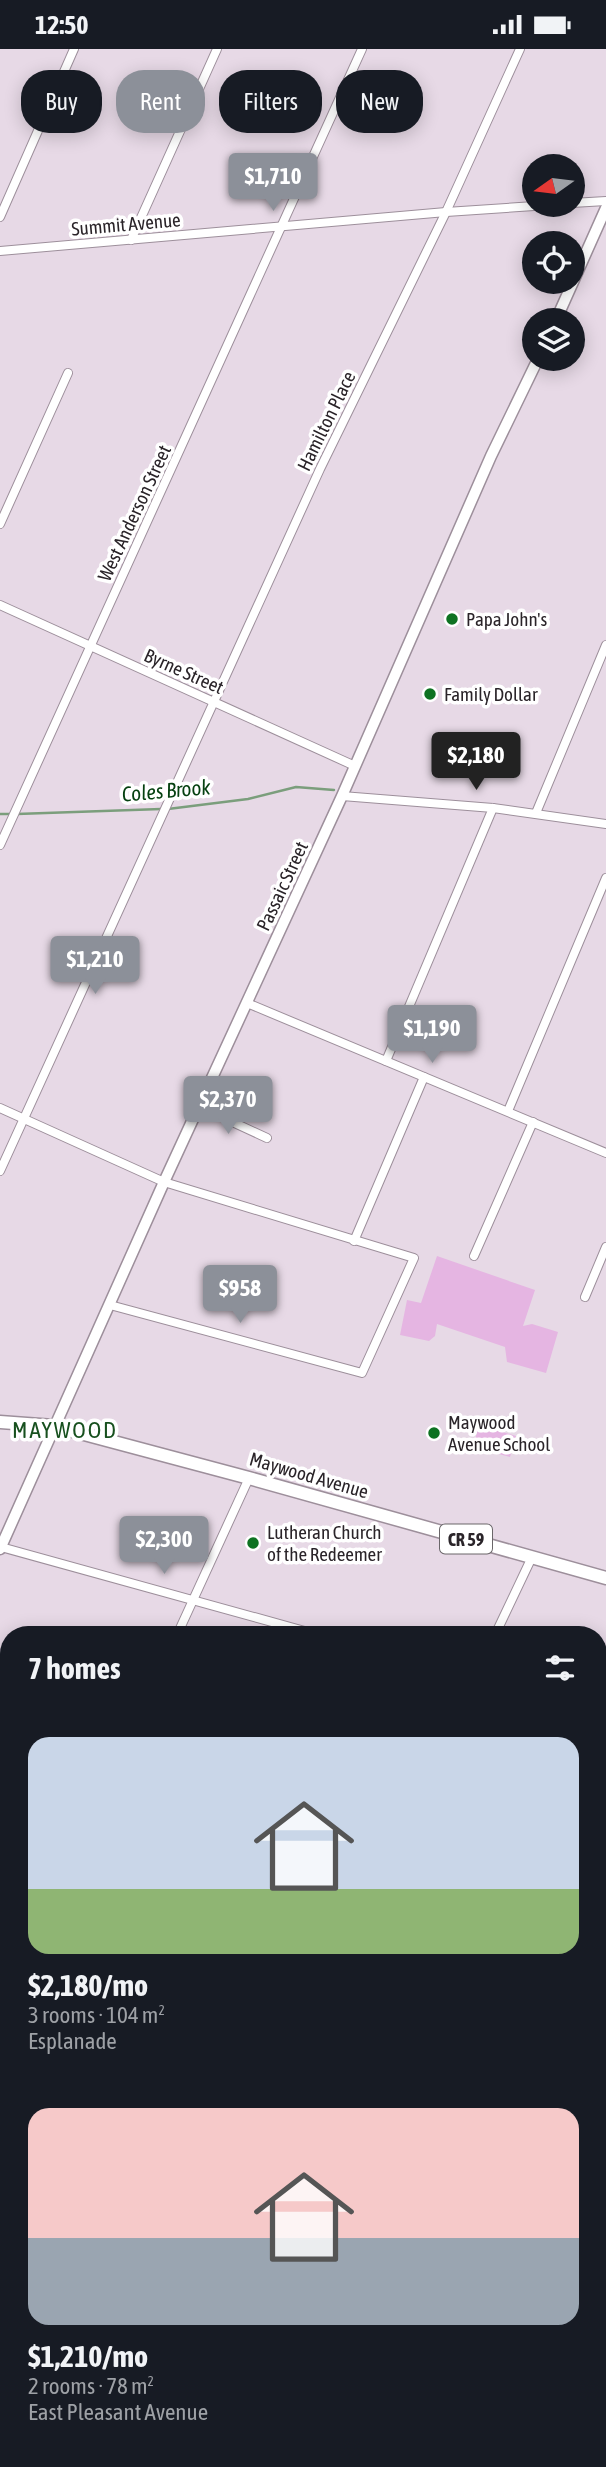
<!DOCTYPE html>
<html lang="en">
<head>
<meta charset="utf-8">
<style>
	:root { --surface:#171b24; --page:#20242c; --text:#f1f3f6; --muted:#9ea1a6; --accent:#8c9099 }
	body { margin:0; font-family:"Asap Condensed",sans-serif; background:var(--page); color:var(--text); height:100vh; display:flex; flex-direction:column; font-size:26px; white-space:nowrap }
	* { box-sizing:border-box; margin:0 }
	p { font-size:23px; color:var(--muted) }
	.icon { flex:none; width:38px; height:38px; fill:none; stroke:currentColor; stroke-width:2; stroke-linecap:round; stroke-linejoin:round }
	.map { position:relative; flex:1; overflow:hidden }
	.panel { position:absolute; left:0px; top:1577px; width:607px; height:842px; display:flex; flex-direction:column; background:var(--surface); border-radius:28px 28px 0 0; box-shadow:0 4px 18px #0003 }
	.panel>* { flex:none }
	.guide { position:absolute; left:21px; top:21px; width:565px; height:63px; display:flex; gap:14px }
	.needle { width:46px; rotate:256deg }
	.buttons { position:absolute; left:522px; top:105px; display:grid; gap:14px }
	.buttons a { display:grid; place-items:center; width:63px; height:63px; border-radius:50%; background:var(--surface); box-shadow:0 4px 18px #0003; font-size:35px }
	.price { position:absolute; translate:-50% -60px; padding:0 16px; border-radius:7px; background:var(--accent); color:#fff; font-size:23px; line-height:46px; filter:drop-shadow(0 2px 4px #0008) }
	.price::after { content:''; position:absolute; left:50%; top:42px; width:21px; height:16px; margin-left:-10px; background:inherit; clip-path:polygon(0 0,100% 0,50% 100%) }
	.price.on { background:#222; color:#fff }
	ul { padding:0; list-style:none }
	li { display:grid; align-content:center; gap:14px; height:371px; padding:0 28px }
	li span { display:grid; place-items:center; height:217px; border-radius:21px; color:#555 }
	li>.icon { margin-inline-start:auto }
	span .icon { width:126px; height:126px; fill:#fffc; stroke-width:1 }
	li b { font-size:30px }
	h2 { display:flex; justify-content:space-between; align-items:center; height:84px; padding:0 28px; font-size:30px }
	.pill { padding:0 24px; border-radius:28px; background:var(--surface); box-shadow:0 4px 18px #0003; font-size:24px; line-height:63px }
	.pill.on { background:var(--accent); color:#fff }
	.status { display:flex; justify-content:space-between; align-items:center; height:49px; padding:0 35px; background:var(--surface); direction:ltr }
	.status svg { height:19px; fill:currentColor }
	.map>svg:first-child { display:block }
	.green { fill:#e5b5e2 }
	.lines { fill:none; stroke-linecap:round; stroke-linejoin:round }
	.stream { stroke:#7b9e7c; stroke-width:2.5 }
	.street-casing { stroke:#9d8f9b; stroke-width:10 }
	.secondary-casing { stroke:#9d8f9b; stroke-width:13 }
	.primary-casing { stroke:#9d8f9b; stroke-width:15 }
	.street { stroke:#fff; stroke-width:8 }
	.secondary { stroke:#fff; stroke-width:10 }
	.primary { stroke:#fff; stroke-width:12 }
	.poi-dot { fill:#0e7222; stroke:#fff; stroke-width:2.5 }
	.labels { text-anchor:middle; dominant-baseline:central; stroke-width:7; stroke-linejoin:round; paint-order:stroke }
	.shield { fill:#fff; stroke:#6a6669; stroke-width:2 }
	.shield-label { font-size:18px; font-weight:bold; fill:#2a2429 }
	.street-label { font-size:19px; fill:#2a2429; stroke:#fff }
	.poi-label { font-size:19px; fill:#2a2429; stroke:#fff; text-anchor:start }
	.water-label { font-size:21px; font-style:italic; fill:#064111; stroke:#fff }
	.quarter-label { font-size:23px; letter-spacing:2px; fill:#17501e; stroke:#fff }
</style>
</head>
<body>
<div class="status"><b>12:50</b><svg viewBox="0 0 49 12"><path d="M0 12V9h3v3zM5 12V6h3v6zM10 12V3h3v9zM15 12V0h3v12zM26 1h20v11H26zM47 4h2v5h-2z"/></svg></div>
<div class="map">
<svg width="606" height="2418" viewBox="0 0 606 2418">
	<rect width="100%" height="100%" fill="#e7d9e6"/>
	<g class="green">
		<polygon points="437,1207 535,1241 523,1277 532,1275 558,1283 546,1324 507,1313 505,1298 437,1275 435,1287 429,1292 400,1286 407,1251 421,1254"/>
		<polygon points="479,1376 516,1387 510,1408 473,1398"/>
		<polygon points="598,2088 606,2089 606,2134 598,2151"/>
	</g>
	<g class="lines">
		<g class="stream">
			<polyline points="168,760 248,750 296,738 334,741"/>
			<polyline points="0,765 11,765"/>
			<polyline points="17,765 161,760"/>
		</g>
		<defs>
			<g id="street">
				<polyline points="572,154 606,152"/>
				<polyline points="0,168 74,0"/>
				<polyline points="131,191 217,0"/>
				<polyline points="0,202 446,163 549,156"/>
				<polyline points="0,475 68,324"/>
				<polyline points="0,556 355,717"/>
				<polyline points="342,747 493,759 606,775"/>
				<polyline points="536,764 606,596"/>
				<polyline points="0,796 362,0"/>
				<polyline points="247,954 606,1104"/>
				<polyline points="386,1012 493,759"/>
				<polyline points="200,1058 267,1089"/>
				<polyline points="0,1059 164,1133 414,1209 362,1324 110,1256"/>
				<polyline points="508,1062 606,829"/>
				<polyline points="0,1122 320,420 446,163 520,0"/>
				<polyline points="354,1192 424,1028"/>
				<polyline points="474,1207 533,1073"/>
				<polyline points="585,1248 606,1198"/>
				<polyline points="1,1498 319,1586"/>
				<polyline points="177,1586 249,1429"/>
				<polyline points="495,1586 532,1508"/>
				<polyline points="0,1635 9,1637"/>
				<polyline points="598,1664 606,1648"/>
				<polyline points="0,1753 9,1757"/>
				<polyline points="0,1873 9,1877"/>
				<polyline points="0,2007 9,1988"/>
				<polyline points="598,2151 606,2134"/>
				<polyline points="0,2283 9,2263"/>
				<polyline points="598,2365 606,2366"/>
				<polyline points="595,2418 606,2393"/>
			</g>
			<g id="secondary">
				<polyline points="556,271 606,159"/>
				<polyline points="0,1500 164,1133 342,747 491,407 538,310"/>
			</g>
			<polyline id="primary" points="0,1373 54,1377 249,1429 606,1529"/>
		</defs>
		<use href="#street" class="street-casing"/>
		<use href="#secondary" class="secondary-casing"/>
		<use href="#primary" class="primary-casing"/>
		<use href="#street" class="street"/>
		<use href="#secondary" class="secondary"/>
		<use href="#primary" class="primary"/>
	</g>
	<g class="poi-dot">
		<circle cx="452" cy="570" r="7"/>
		<circle cx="430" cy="645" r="7"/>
		<circle cx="434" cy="1384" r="7"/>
		<circle cx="253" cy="1494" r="7"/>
	</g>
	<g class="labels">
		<rect class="shield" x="440" y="1475.5" width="52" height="29" rx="5"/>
		<g class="shield-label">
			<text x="466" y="1490">CR 59</text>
		</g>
		<g class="street-label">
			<text transform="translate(126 175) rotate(-5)">Summit Avenue</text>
			<text transform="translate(326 372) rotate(-64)">Hamilton Place</text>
			<text transform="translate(134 464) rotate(-65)">West Anderson Street</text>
			<text transform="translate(184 622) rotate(24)">Byrne Street</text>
			<text transform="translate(282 837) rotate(-65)">Passaic Street</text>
			<text transform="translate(309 1426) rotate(16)">Maywood Avenue</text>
		</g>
		<g class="poi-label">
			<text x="466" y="570">Papa John's</text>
			<text x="444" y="645">Family Dollar</text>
			<text x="448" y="1373">Maywood<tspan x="448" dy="22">Avenue School</tspan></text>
			<text x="267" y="1483">Lutheran Church<tspan x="267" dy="22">of the Redeemer</tspan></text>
		</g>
		<g class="water-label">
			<text transform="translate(166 741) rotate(-5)">Coles Brook</text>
		</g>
		<g class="quarter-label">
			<text x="65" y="1381">MAYWOOD</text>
		</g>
	</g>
</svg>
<div class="buttons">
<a><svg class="needle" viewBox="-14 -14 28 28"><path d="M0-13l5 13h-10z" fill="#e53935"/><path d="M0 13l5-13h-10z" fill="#9ea1a6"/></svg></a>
<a><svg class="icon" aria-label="locate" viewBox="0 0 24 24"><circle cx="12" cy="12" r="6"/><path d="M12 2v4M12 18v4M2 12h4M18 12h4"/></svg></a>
<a><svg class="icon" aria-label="layers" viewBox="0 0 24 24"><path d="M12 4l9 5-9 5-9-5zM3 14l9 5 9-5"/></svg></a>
</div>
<b class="price" style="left:273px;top:164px">$1,710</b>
<b class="price on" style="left:476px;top:743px">$2,180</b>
<b class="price" style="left:95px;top:947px">$1,210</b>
<b class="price" style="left:432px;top:1016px">$1,190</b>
<b class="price" style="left:228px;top:1087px">$2,370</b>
<b class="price" style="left:240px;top:1276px">$958</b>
<b class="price" style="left:164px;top:1527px">$2,300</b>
<div class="guide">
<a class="pill">Buy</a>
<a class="pill on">Rent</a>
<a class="pill">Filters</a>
<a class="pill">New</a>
</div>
<section class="panel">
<h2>7 homes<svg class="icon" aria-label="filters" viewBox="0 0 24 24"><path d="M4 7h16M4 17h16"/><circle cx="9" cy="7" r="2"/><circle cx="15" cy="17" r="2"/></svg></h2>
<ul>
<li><span style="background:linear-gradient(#c9d6e8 70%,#8fb573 0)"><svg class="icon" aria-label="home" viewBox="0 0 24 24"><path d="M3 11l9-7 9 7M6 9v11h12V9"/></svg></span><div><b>$2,180/mo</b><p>3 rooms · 104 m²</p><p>Esplanade</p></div></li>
<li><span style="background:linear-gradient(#f6c9c9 60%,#9aa5b1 0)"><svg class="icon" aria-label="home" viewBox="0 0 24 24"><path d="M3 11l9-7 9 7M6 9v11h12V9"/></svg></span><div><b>$1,210/mo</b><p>2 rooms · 78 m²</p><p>East Pleasant Avenue</p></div></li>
</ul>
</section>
</div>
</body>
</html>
